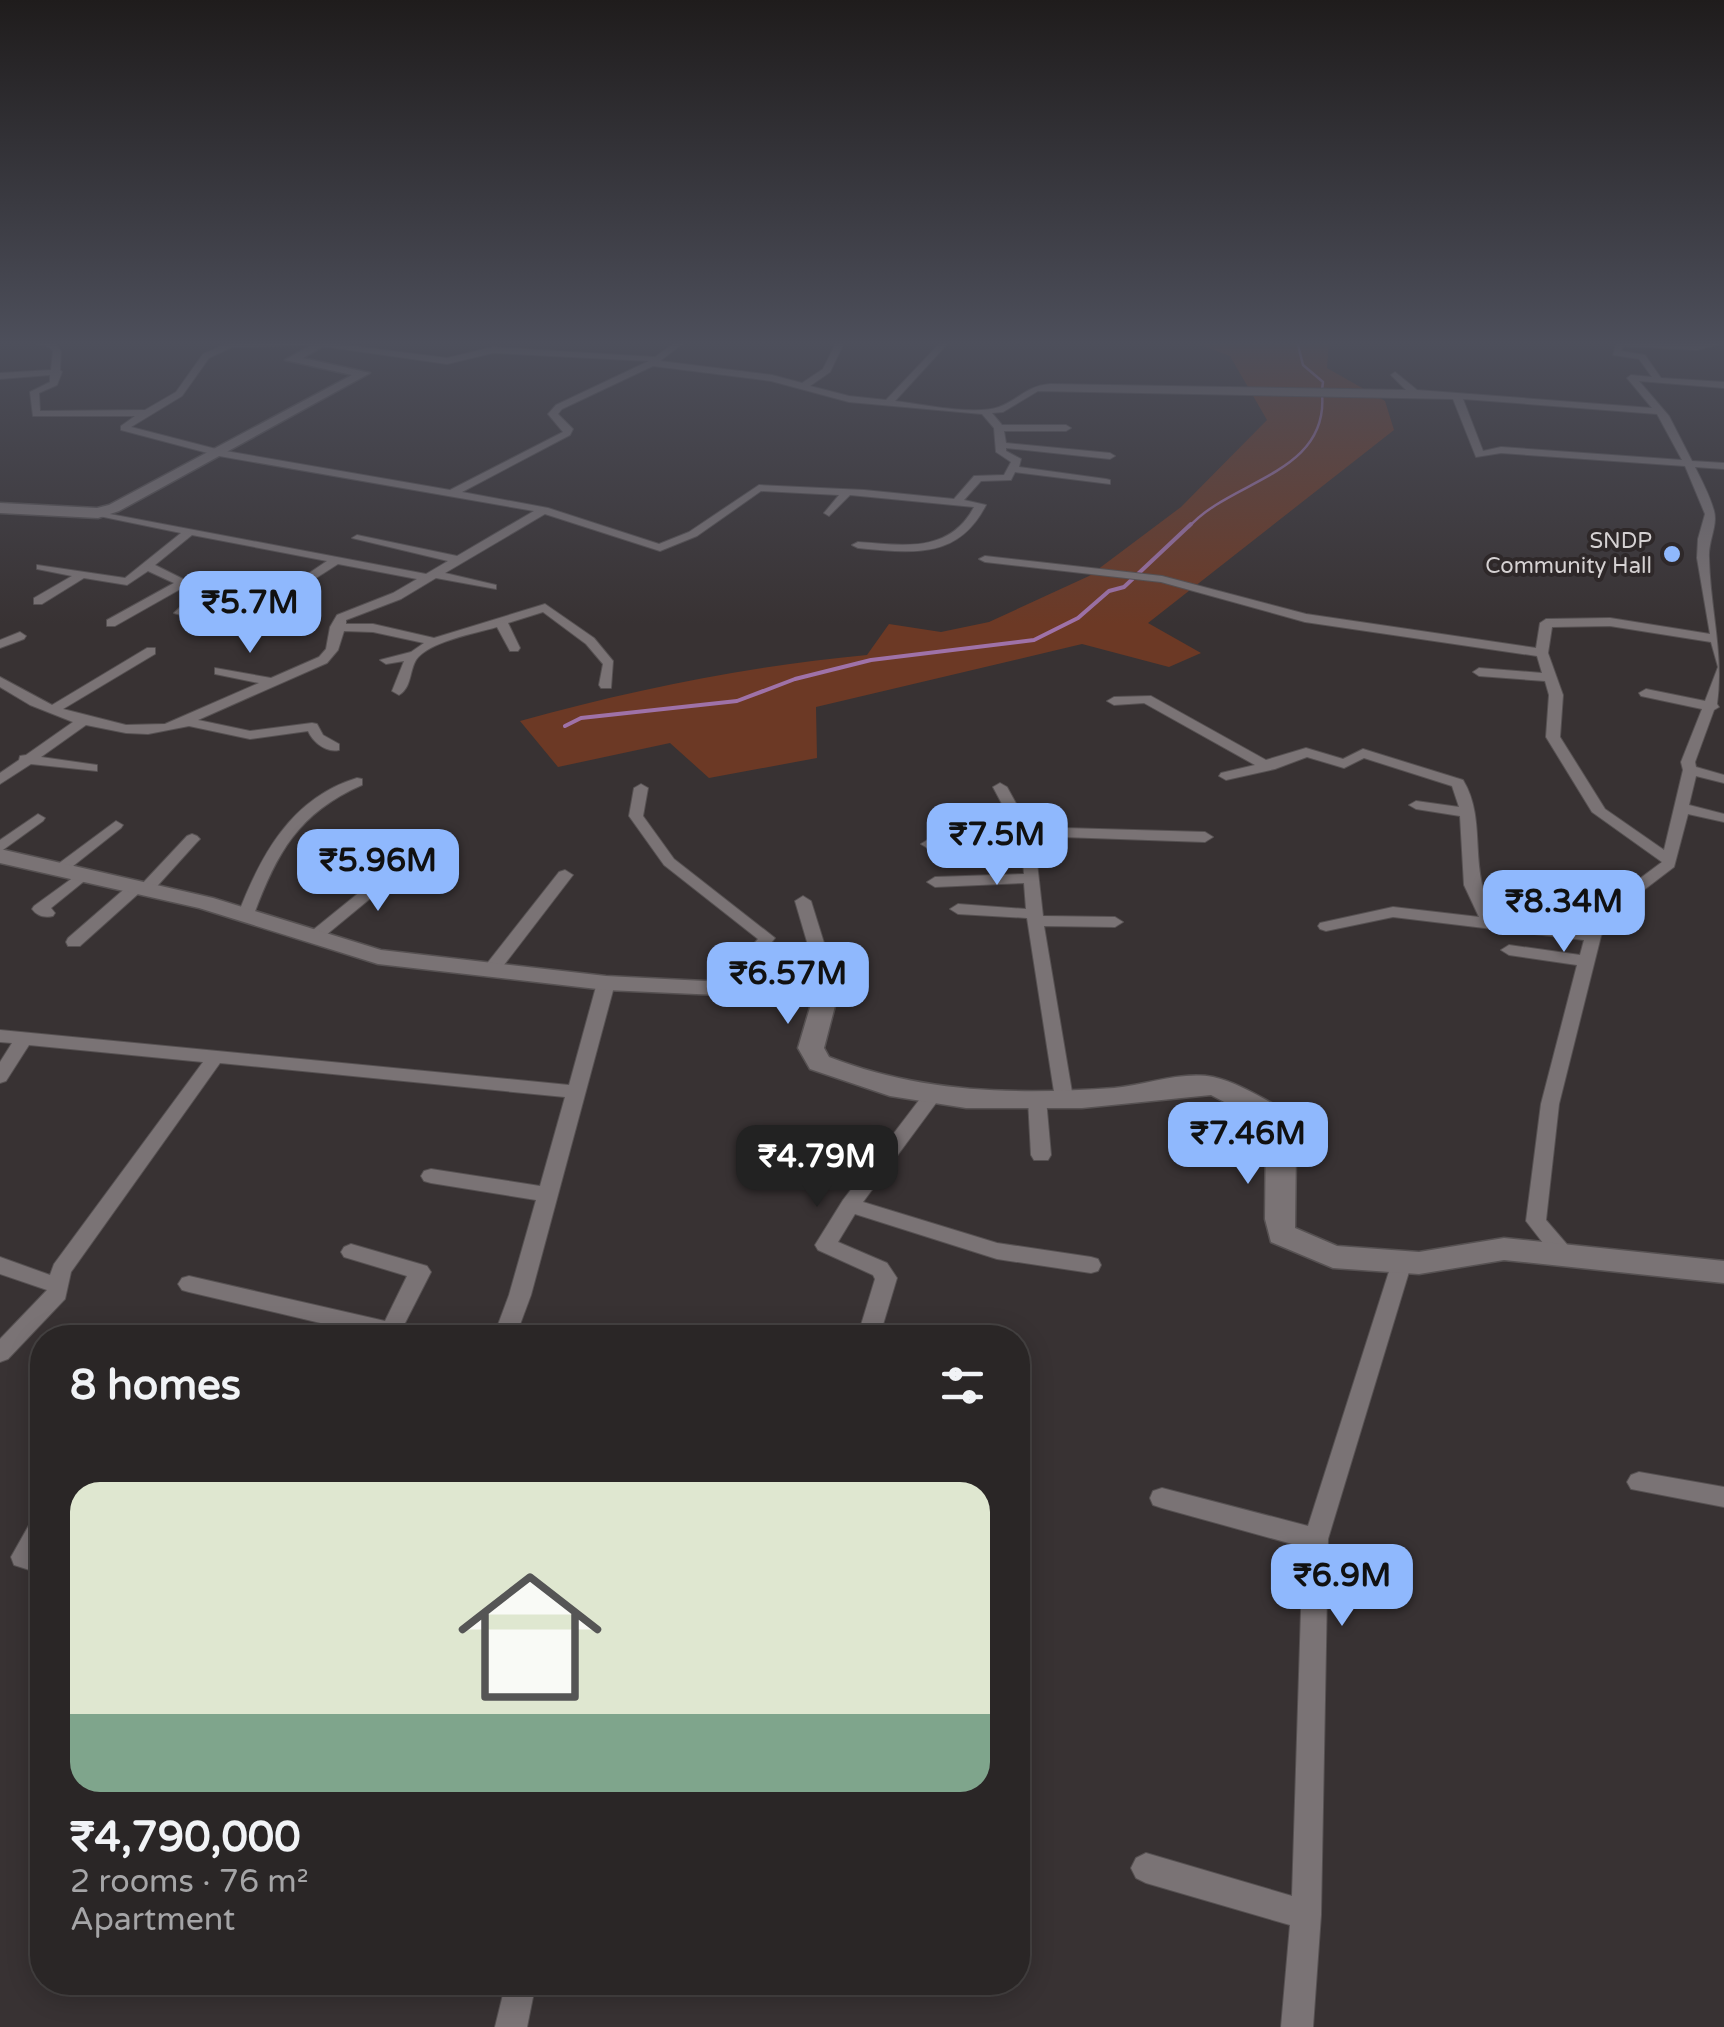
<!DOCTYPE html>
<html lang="en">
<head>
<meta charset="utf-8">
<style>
	:root { --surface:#2a2626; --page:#363232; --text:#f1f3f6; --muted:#a5a5a7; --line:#464343; --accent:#8fb8fd }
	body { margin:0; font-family:"Varela Round",sans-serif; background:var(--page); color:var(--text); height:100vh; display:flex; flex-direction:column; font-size:38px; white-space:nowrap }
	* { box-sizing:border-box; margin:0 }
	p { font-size:32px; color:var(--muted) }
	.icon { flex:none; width:55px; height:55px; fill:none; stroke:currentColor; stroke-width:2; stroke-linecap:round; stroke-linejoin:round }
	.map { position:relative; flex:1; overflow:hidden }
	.drawer { position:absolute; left:30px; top:1325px; width:1000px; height:670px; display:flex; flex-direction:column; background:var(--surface); border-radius:40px; box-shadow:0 5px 25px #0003,0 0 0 2px var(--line) }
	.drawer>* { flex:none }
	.price { position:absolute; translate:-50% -85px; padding:0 22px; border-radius:20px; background:var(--accent); color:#111; font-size:32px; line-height:65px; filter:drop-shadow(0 2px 5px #0008) }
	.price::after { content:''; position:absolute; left:50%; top:60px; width:30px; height:22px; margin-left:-15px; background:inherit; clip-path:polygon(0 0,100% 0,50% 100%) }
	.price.selected { background:#222; color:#fff }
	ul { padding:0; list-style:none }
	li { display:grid; align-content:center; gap:20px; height:530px; padding:0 40px }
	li+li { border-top:2px solid var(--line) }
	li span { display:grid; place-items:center; height:310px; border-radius:30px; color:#555 }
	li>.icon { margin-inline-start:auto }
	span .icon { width:180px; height:180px; fill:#fffc; stroke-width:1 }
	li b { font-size:42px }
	h2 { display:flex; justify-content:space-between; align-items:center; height:120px; padding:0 40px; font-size:42px }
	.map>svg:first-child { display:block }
	.green { fill:#6c3925 }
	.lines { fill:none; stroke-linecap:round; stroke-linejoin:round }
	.stream-far1 { stroke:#9f72a8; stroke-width:2.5 }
	.stream { stroke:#9f72a8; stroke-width:4 }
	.minor-casing { stroke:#565152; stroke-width:2 }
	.secondary-casing { stroke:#565152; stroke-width:3 }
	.minor { fill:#7a7375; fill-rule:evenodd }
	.secondary { fill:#7a7375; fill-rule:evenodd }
	.poi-dot { fill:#8fb8fd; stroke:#2e2829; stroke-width:4 }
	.labels { text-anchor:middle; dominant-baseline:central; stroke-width:8; stroke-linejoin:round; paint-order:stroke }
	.far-poi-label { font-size:22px; fill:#d5d1d2; stroke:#2e2829; text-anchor:end }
</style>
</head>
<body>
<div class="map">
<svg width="1724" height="2027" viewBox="0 0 1724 2027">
	<rect width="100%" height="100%" fill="#383233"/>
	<path class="green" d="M1190 341H1329L1327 368 1385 401 1394 430 1148 623 1201 653 1169 667 1082 644 816 707 817 758 709 778 670 743 558 767 520 721C635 689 748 666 867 655L889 624 941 632 989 622 1089 576 1181 507 1267 420 1230 356Z"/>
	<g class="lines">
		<g class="stream-far1">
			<polyline points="1297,341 1303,365 1323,382 1322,390"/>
			<path d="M1189 527C1230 480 1329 474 1322 394"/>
		</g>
		<polyline class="stream" points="565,726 581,718 737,701 795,679 871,660 1034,640 1078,618 1109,591 1124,587 1191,524"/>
		<defs>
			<g id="minor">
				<path d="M27 341 55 343 61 351 60 370 62 372 57 385 39 393 40 411 145 410 176 392 203 354 231 342 314 341 447 358 493 347 655 357 677 341H686L660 361 772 375 802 383 823 369 837 341H845L830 372 810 386 849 396 886 400 942 341H950L895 401C922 404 974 416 999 407 1020 399 1026 386 1050 384L1406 390 1391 375 1395 372 1417 390 1652 408 1627 378 1631 375 1652 377 1639 359 1613 355 1617 341 1697 344 1724 341V343L1697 350 1623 346 1621 351 1645 355 1661 378 1724 382V388L1639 381 1669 416 1692 461 1724 463V469L1695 467C1702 481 1710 496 1714 511 1718 525 1708 542 1709 557 1710 609 1724 654 1717 704L1719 707 1714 710 1695 762 1696 767 1724 775V783L1696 776 1689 805 1724 814V822L1688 814 1674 867 1615 912 1601 936 1559 1104 1546 1220 1571 1249 1574 1255 1571 1261 1564 1263 1557 1261 1526 1221 1541 1104 1577 965 1509 955 1501 950 1509 945 1580 955 1584 940 1393 917 1326 931 1320 929 1318 926 1320 923 1393 907 1479 917 1464 885 1460 816 1416 809 1409 805 1416 801 1459 807 1452 786 1364 758 1344 768 1307 757 1275 769 1226 780 1219 776 1221 773 1255 765 1144 703 1114 705 1107 701 1114 697 1151 696 1266 760 1306 748 1343 759 1363 749 1463 780C1489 823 1465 871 1497 920L1588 930 1603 906 1662 862 1592 812 1546 737 1549 695 1545 681 1479 676 1473 672 1479 668 1542 673 1537 656 1305 622 1161 582 985 562 979 559 985 556 1162 576 1306 614 1536 648 1540 623 1546 619 1610 618 1710 634 1697 558 1698 539 1705 514 1685 466 1501 453 1476 457 1453 399 1038 391 1003 412 992 413 1002 425H1066L1071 428 1066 431H1004L1006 443 1110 453 1115 456 1110 459 1006 448V451L1021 459 1019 467 1106 479 1110 480V484L1015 472 1011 480 981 481 964 500 986 505C958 560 912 553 858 548L852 545 858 542C903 545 949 554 974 507L850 495 829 516 824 513 839 495 761 491 697 536 660 551 545 514 445 573 496 585V589L436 578 401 599 346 620V624H373L434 638 545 604 594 638 613 661 611 688H601L599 685 603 664 586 644 543 612 508 623 520 648 518 651H510L497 627C476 633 428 642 416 660 409 672 412 687 399 695L392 691 404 661 386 664 380 660 411 652 424 643 373 632 344 631 338 650 327 663 198 720 250 731 312 723 317 724 323 735 339 744V750C326 753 313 742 308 731L250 739 189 726 148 734 126 733 86 725 41 757 97 765V771L31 764 0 784V773L19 760 20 756 26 755 73 722 30 705 0 687V677L52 705 147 648H155V654L63 709 126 725 165 724 259 683 215 674V668L271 678 319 657 326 649 330 627 337 615 393 593 417 579 338 564 288 596 284 594V590L327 561 192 535 155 565 209 592 184 616 174 613 195 593 184 587 115 626H107V620L174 583 148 571 127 585 84 578 42 604H34V598L72 576 37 569V565L125 578 181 533 94 515V511L426 574 448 561 352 538 357 535 457 556 534 511 219 456 121 430V426L135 416H33L30 392 50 382V375L0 379V373L51 370 53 351 49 347ZM314 345 447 364 493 353 649 361 556 405 548 414 563 432 450 490 220 450 131 427 182 396 209 358 232 347ZM653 366 771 381 849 402 982 414 994 428 996 452 1011 462 1004 475 974 476 954 499 864 490 759 485 689 532 659 544 548 508 462 492 570 435 573 429 558 414 562 409ZM1463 399 1657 414 1682 460 1501 447 1483 451ZM1610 626 1711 642 1718 667 1705 701 1646 689 1639 693 1641 696 1702 709 1681 762 1683 770 1664 850 1605 809 1560 737 1563 695 1548 653 1552 627Z"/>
				<polygon points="20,632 26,636 24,639 0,648 0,640"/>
				<path d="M357 778 362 779V785C298 813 276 854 253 917L251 920H239L237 917C260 856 291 798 357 778Z"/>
				<polygon points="1000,783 1007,787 1029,827 1205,832 1213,837 1205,842 1034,836 1043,916 1115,917 1123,922 1115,927 1044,926 1073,1098 1064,1104 1055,1098 1027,918 958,914 950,909 958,904 1026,909 1024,883 935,887 927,882 935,877 1024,874 1022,845 929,849 921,844 929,839 1019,836 993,787"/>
				<polygon points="641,784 648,788 643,816 674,859 775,938 730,993 724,994 715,989 758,939 664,865 629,816 634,788"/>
				<polygon points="38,814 45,818 43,821 0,852 0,840"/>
				<polygon points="116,821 123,825 121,828 68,870 58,870 55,867 58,864"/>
				<polygon points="192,834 197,836 200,839 197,842 150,894 138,894 80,946 68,946 66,942 68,938 129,885 141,885 187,836"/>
				<polygon points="413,851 421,856 418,859 320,940 308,940 306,937 308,934 408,853"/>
				<path d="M85 869 93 874 51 908 55 913 53 916C45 918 37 916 32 909L34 906Z"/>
				<polygon points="565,870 573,875 497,974 485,974 483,970 485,966 559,872"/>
				<polygon points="803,896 811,901 838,988 818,1001 809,996 820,986 795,901"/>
				<polygon points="606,978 615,983 531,1295 515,1338 493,1338 509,1295 536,1200 431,1183 424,1181 421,1176 424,1171 431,1169 540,1186 565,1097 220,1063 71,1272 65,1299 8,1359 0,1362 0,1339 47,1290 0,1274 0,1257 50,1275 54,1264 203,1062 29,1045 6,1081 0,1083 0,1062 12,1043 0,1042 0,1030 569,1085 597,983"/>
				<polygon points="933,1089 942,1095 863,1202 997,1243 1091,1257 1098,1259 1101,1265 1098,1271 1091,1273 997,1259 855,1214 838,1242 887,1263 897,1278 879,1338 857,1338 875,1279 873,1275 818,1250 815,1245 843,1200 926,1091"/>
				<polygon points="1037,1093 1046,1099 1051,1155 1048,1160 1034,1160 1031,1155 1028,1099"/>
				<polygon points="351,1244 427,1266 431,1272 404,1325 431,1332 434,1338 384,1338 189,1292 182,1290 178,1284 182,1278 189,1276 385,1321 407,1276 344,1257 341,1252 344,1247"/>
				<polygon points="1402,1254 1409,1256 1412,1262 1328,1539 1321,1915 1313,2027 1281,2027 1290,1925 1146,1883 1136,1878 1131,1868 1136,1858 1146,1853 1292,1896 1303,1547 1162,1508 1153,1505 1150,1498 1153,1491 1162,1488 1308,1526 1392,1262 1395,1256"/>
				<polygon points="1639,1472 1724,1487 1724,1507 1631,1489 1627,1482 1631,1475"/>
				<polygon points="42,1515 40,1551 42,1552 42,1574 14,1565 11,1557 33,1518"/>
				<polygon points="506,1982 536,1982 527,2027 495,2027"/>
			</g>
			<g id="secondary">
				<polygon points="318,341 332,341 303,358 370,373 119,511 98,518 0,513 0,503 97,508 109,505 352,375 285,360"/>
				<path d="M0 849 213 898 381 950 606 976 821 987 836 1002 824 1048 829 1057C921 1093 1017 1095 1114 1088 1146 1085 1181 1071 1213 1077 1240 1083 1264 1100 1289 1112L1296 1148 1295 1228 1337 1246 1419 1252 1504 1238 1724 1261V1283L1504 1260 1419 1274 1333 1268 1271 1242 1265 1219 1266 1124 1211 1095 1082 1108H966L890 1096 810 1069 798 1048 811 1004 806 999 606 990 378 964 199 908 0 863Z"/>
			</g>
		</defs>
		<use href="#minor" class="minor-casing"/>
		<use href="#secondary" class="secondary-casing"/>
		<use href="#minor" class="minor"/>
		<use href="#secondary" class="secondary"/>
	</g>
	<linearGradient id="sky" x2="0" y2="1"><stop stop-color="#1f1c1c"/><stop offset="0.55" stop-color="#4d4f5b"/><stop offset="1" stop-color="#4d4f5b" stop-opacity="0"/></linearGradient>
	<rect width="1724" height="624" fill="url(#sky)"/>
	<circle class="poi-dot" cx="1672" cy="554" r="10"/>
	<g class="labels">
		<g class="far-poi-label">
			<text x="1652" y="541">SNDP<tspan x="1652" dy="25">Community Hall</tspan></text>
		</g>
	</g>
</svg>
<b class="price" style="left:250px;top:656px">₹5.7M</b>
<b class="price" style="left:997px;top:888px">₹7.5M</b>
<b class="price" style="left:378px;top:914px">₹5.96M</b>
<b class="price" style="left:1564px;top:955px">₹8.34M</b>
<b class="price" style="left:788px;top:1027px">₹6.57M</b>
<b class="price" style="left:1248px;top:1187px">₹7.46M</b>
<b class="price selected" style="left:817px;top:1210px">₹4.79M</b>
<b class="price" style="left:1342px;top:1629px">₹6.9M</b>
<section class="drawer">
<h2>8 homes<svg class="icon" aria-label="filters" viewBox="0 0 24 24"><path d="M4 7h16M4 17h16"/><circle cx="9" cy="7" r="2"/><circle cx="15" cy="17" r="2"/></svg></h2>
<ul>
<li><span style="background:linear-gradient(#dfe7d0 75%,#7fa58c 0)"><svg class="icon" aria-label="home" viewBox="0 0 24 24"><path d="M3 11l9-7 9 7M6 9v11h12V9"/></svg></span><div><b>₹4,790,000</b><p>2 rooms · 76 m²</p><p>Apartment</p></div></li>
</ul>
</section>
</div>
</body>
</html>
